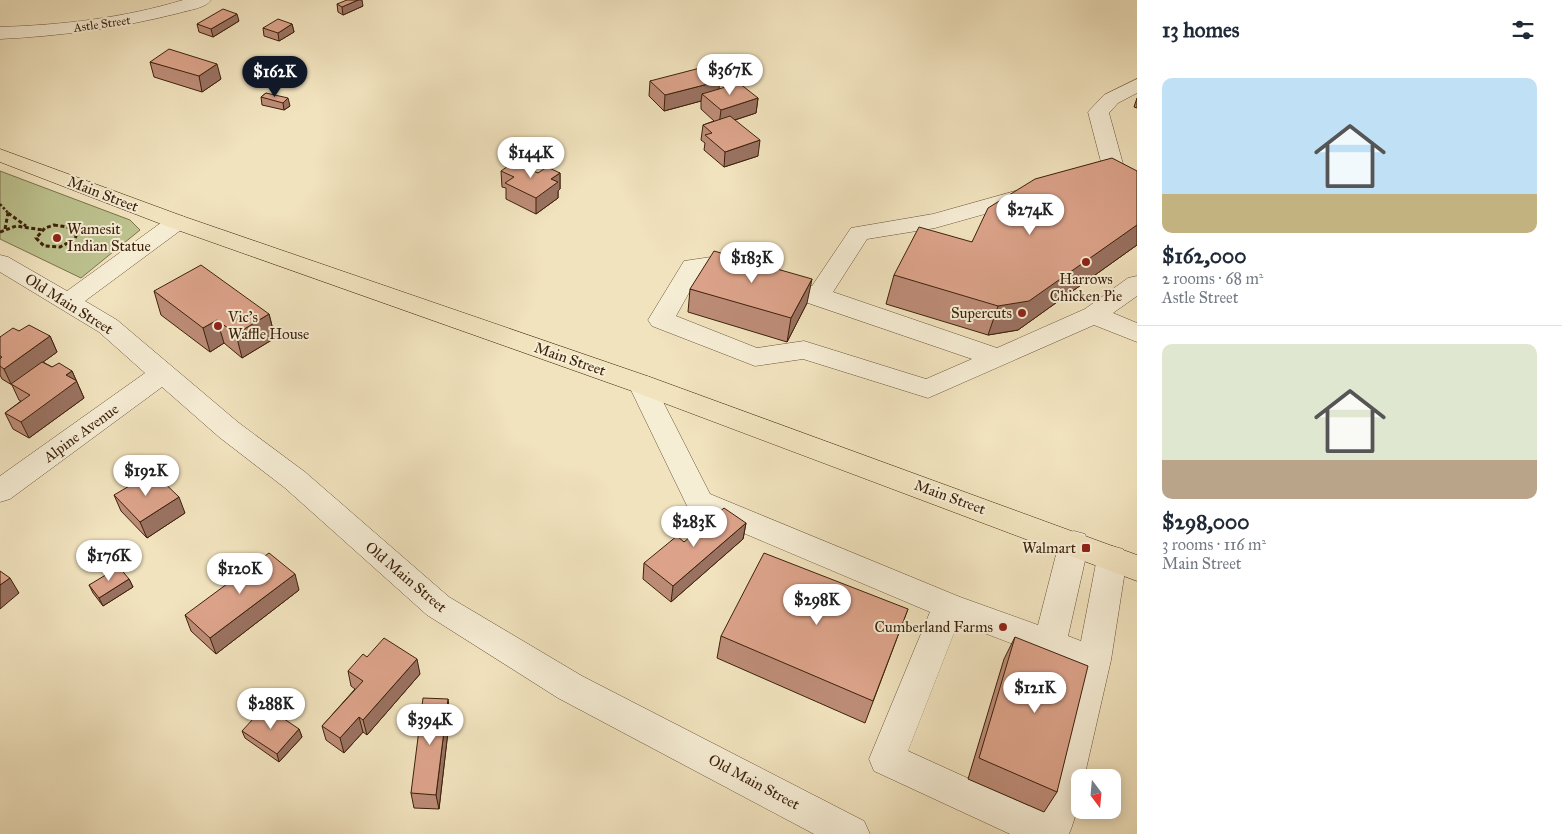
<!DOCTYPE html>
<html lang="en">
<head>
<meta charset="utf-8">
<style>
	:root { --surface:#fff; --page:#f2f2f3; --text:#1f2937; --muted:#747a83; --line:#e0e1e3; --accent:#111827 }
	body { margin:0; font-family:"IM FELL Great Primer",serif; background:var(--page); color:var(--text); height:100vh; display:flex; flex-direction:column; font-size:19px; white-space:nowrap }
	* { box-sizing:border-box; margin:0 }
	p { font-size:16px; color:var(--muted) }
	.icon { flex:none; width:28px; height:28px; fill:none; stroke:currentColor; stroke-width:2; stroke-linecap:round; stroke-linejoin:round }
	.map { position:relative; flex:1; overflow:hidden }
	.panel { display:flex; flex-direction:column; background:var(--surface); width:425px }
	.panel>* { flex:none }
	.needle { width:32px; rotate:164deg }
	.buttons { position:absolute; left:1071px; top:769px; display:grid; gap:10px }
	.buttons a { display:grid; place-items:center; width:50px; height:50px; border-radius:10px; background:var(--surface); box-shadow:0 2px 12px #0003; font-size:25px }
	.price { position:absolute; translate:-50% -42px; padding:0 11px; border-radius:18px; background:#fff; color:#222; font-size:16px; line-height:32px; filter:drop-shadow(0 1px 2px #0008) }
	.price::after { content:''; position:absolute; left:50%; top:30px; width:15px; height:11px; margin-left:-8px; background:inherit; clip-path:polygon(0 0,100% 0,50% 100%) }
	.price.active { background:var(--accent); color:#fff }
	ul { padding:0; list-style:none }
	li { display:grid; align-content:center; gap:10px; height:265px; padding:0 25px }
	li+li { border-top:1px solid var(--line) }
	li span { display:grid; place-items:center; height:155px; border-radius:10px; color:#555 }
	li>.icon { margin-inline-start:auto }
	span .icon { width:90px; height:90px; fill:#fffc; stroke-width:1 }
	li b { font-size:21px }
	h2 { display:flex; justify-content:space-between; align-items:center; height:60px; padding:0 25px; font-size:21px }
	main { display:flex; flex:1; min-height:0 }
	.map>svg:first-child { display:block }
	.green { fill:#bdc38f; stroke:#7c724c }
	.lines { fill:none; stroke-linecap:round; stroke-linejoin:round }
	.minor-casing { stroke:#695237; stroke-width:1 }
	.major-casing { stroke:#3c210a; stroke-width:1 }
	.path-far1 { stroke:#3c210a; stroke-width:2.5; stroke-dasharray:2.5 2; stroke-linecap:butt }
	.path { stroke:#3c210a; stroke-width:3; stroke-dasharray:4 2.5; stroke-linecap:butt }
	.minor { fill:#f6edd5; fill-rule:evenodd }
	.major { fill:#f1e3be; fill-rule:evenodd }
	.wall { fill:#bd8c77; stroke:#3c210a }
	.shaded-wall { fill:#9a7261; stroke:#3c210a }
	.building { fill:#dca38a; stroke:#3c210a }
	.poi-dot { fill:#8f2418; stroke:#f6edd5; stroke-width:2 }
	.labels { text-anchor:middle; dominant-baseline:central; stroke-width:4; stroke-linejoin:round; paint-order:stroke }
	.far-street-label { font-size:12px; fill:#3c210a; stroke:#f6edd5 }
	.street-label { font-size:15px; fill:#3c210a; stroke:#f6edd5 }
	.poi-label { font-size:15px; fill:#3c210a; stroke:#f6edd5; text-anchor:end }
</style>
</head>
<body>
<main>
<div class="map">
<svg width="1137" height="834" viewBox="0 0 1137 834">
	<rect width="100%" height="100%" fill="#f1e3be"/>
	<filter id="stains"><feTurbulence type="fractalNoise" baseFrequency=".004" numOctaves="4"/><feColorMatrix values="0 0 0 0 .2 0 0 0 0 .09 0 0 0 0 .02 0 0 0 .5 -.17"/></filter>
	<radialGradient id="worn" r=".72"><stop offset=".6" stop-color="#630" stop-opacity="0"/><stop offset="1" stop-color="#630" stop-opacity=".3"/></radialGradient>
	<polygon class="green" points="0,171 130,220 140,230 81,278 0,239"/>
	<g class="lines">
		<defs>
			<g id="minor">
				<path d="M183 0H211C206 8 189 10 179 13 120 28 61 36 0 39V27C62 25 124 18 183 0Z"/>
				<path d="M1137 79V93L1118 103 1109 113 1123 164C1113 178 1093 188 1076 184L1073 179 1076 174 1090 170 1101 162 1088 112 1104 95Z"/>
				<path d="M1030 187 1038 189 1041 194 1038 199 935 228 867 239 833 292 997 348 1085 309 1128 278 1137 276V296L1113 313 1137 323V342L1094 325 928 398 803 359 755 366 652 326 648 320 684 261 718 256 812 286 851 228 933 214ZM717 272 972 359 926 379 804 341 757 348 676 316 700 273Z"/>
				<polygon points="177,215 185,217 189,222 185,227 85,301 117,320 239,423 305,472 449,597 582,676 864,821 870,834 814,834 558,698 427,615 285,488 219,437 162,387 10,499 0,502 0,476 145,373 99,332 0,272 0,255 8,257 67,291 169,217"/>
				<path d="M641 375 650 377 654 384 710 494 960 597 1038 625 1059 543 1063 534 1074 531 1085 534 1089 543 1068 636 1081 641 1097 558 1101 549 1112 546 1123 549 1127 558 1111 660 1084 778H1080C1080 797 1077 815 1069 834H1010L874 771 869 759 930 612 689 510 628 384 632 377ZM958 623 1076 668 1042 805 1029 806 908 751Z"/>
			</g>
			<polygon id="major" points="0,149 185,217 650,377 1137,555 1137,581 632,391 169,227 0,162"/>
		</defs>
		<use href="#minor" class="minor-casing"/>
		<use href="#major" class="major-casing"/>
		<polyline class="path-far1" points="0,204 10,215"/>
		<g class="path">
			<polyline points="8,213 26,226"/>
			<polygon points="54,225 67,227 77,233 75,239 60,247 44,246 36,238 45,228"/>
			<polyline points="5,229 8,213"/>
			<polyline points="0,232 16,226 43,230"/>
		</g>
		<use href="#minor" class="minor"/>
		<use href="#major" class="major"/>
	</g>
	<g class="wall">
		<polygon points="337,4 363,6 343,15 338,12"/>
		<polygon points="239,21 213,37 199,32 197,24"/>
		<polygon points="292,24 294,32 279,41 264,36 263,28"/>
		<polygon points="150,62 221,79 202,92 154,77"/>
		<polygon points="650,81 719,89 758,98 756,113 735,120 758,156 724,167 704,150 705,143 701,140 703,125 714,121 701,109 701,101 664,111 649,96"/>
		<polygon points="266,93 290,106 284,110 262,105 261,97"/>
		<polygon points="1137,98 1137,108 1134,107"/>
		<polygon points="501,171 538,173 560,173 560,189 558,191 558,198 536,214 506,199 506,188 502,187"/>
		<polygon points="1137,171 1137,245 1018,330 988,335 886,304 894,275 972,242"/>
		<polygon points="690,289 807,303 787,342 688,312"/>
		<polygon points="154,291 269,314 275,338 242,358 224,343 210,352 161,315"/>
		<polygon points="19,331 50,336 57,352 43,362 52,367 72,371 84,398 29,438 13,429 5,413 21,401 19,400 12,385 2,379 0,375 0,337"/>
		<polygon points="114,495 185,513 147,538 121,511"/>
		<polygon points="746,523 743,539 671,602 643,579 644,563 684,542"/>
		<polygon points="129,579 133,587 103,606 93,593 89,585"/>
		<polygon points="299,590 216,654 191,631 185,615"/>
		<polygon points="908,609 865,723 717,658 721,636"/>
		<polygon points="1015,637 1057,792 1044,812 968,779 1004,659"/>
		<polygon points="367,657 420,674 367,735 363,732 344,753 326,740 322,726 355,689 351,686 348,671"/>
		<polygon points="450,714 439,809 414,808 411,793"/>
		<polygon points="299,729 302,737 279,762 245,738 242,731"/>
	</g>
	<g class="shaded-wall">
		<polygon points="358,0 362,0 363,6 343,15 342,7"/>
		<polygon points="237,14 239,21 213,37 211,29"/>
		<polygon points="292,24 294,32 279,41 278,33"/>
		<polygon points="217,64 221,79 202,92 199,76"/>
		<polygon points="720,81 718,96 702,94 701,101 664,111 665,95"/>
		<polygon points="288,98 290,106 284,110 283,103"/>
		<polygon points="758,98 756,113 719,125 721,110"/>
		<polygon points="760,140 758,156 724,167 725,152"/>
		<polygon points="560,173 560,189 558,191 558,198 536,214 536,198 551,179"/>
		<polygon points="1137,225 1137,245 1018,330 988,335 998,306"/>
		<polygon points="812,279 807,303 787,342 791,318"/>
		<polygon points="269,314 275,338 242,358 236,334"/>
		<polygon points="217,320 224,343 210,352 203,328"/>
		<polygon points="50,336 57,352 13,384 11,384 4,369"/>
		<polygon points="72,371 84,398 29,438 21,422 66,375"/>
		<polygon points="179,497 185,513 147,538 140,522"/>
		<polygon points="746,523 743,539 671,602 673,586"/>
		<polygon points="295,574 299,590 216,654 210,638"/>
		<polygon points="10,578 19,593 0,609 0,585"/>
		<polygon points="129,579 133,587 103,606 99,598"/>
		<polygon points="417,659 420,674 367,735 363,720"/>
		<polygon points="448,699 450,714 439,809 436,795"/>
		<polygon points="359,717 363,732 344,753 340,738"/>
		<polygon points="299,729 302,737 279,762 277,754"/>
	</g>
	<g class="building">
		<polygon points="347,0 358,0 342,7 337,4"/>
		<polygon points="223,9 237,14 211,29 197,24"/>
		<polygon points="278,19 292,24 278,33 263,28"/>
		<polygon points="169,49 217,64 199,76 150,62"/>
		<polygon points="704,67 720,81 665,95 650,81"/>
		<polygon points="739,83 758,98 721,110 702,94"/>
		<polygon points="266,93 288,98 283,103 261,97"/>
		<polygon points="730,116 760,140 725,152 705,135 712,133 703,125"/>
		<polygon points="1112,158 1137,171 1137,225 1029,301 998,306 894,275 919,227 972,242 988,208 1035,179"/>
		<polygon points="514,162 538,173 547,167 560,173 551,179 558,182 536,198 505,183 514,177 501,171"/>
		<polygon points="714,251 812,279 791,318 690,289"/>
		<polygon points="201,265 269,314 236,334 217,320 203,328 154,291"/>
		<polygon points="29,325 50,336 4,369 0,366 0,359 2,357 0,356 0,337 13,328 19,331"/>
		<polygon points="42,362 52,367 59,363 72,371 66,375 77,381 21,422 5,413 30,395 11,384"/>
		<polygon points="153,472 179,497 140,522 114,495"/>
		<polygon points="724,508 746,523 673,586 644,563 677,536 684,542"/>
		<polygon points="269,553 295,574 210,638 185,615"/>
		<polygon points="764,553 908,609 873,701 721,636"/>
		<polygon points="119,567 129,579 99,598 89,585"/>
		<polygon points="0,571 10,578 0,585"/>
		<polygon points="1015,637 1088,666 1057,792 979,758"/>
		<polygon points="384,638 417,659 363,720 359,717 340,738 322,726 363,681 348,671 363,654 367,657"/>
		<polygon points="423,698 448,699 436,795 411,793"/>
		<polygon points="265,706 299,729 277,754 242,731"/>
	</g>
	<g class="poi-dot">
		<circle cx="57" cy="238" r="5"/>
		<circle cx="1086" cy="262" r="5"/>
		<circle cx="1022" cy="313" r="5"/>
		<circle cx="218" cy="326" r="5"/>
		<rect x="1081" y="543" width="10" height="10" rx="2.5"/>
		<circle cx="1003" cy="627" r="5"/>
	</g>
	<g class="labels">
		<g class="far-street-label">
			<text transform="translate(102 24) rotate(-8)">Astle Street</text>
		</g>
		<g class="street-label">
			<text transform="translate(103 194) rotate(21)">Main Street</text>
			<text transform="translate(69 304) rotate(32)">Old Main Street</text>
			<text transform="translate(570 359) rotate(19)">Main Street</text>
			<text transform="translate(81 433) rotate(-36)">Alpine Avenue</text>
			<text transform="translate(950 497) rotate(20)">Main Street</text>
			<text transform="translate(406 577) rotate(40)">Old Main Street</text>
			<text transform="translate(754 782) rotate(28)">Old Main Street</text>
		</g>
		<g class="poi-label">
			<text x="67" y="229" text-anchor="start">Wamesit<tspan x="67" dy="17">Indian Statue</tspan></text>
			<text x="1086" y="279" text-anchor="middle">Harrows<tspan x="1086" dy="17">Chicken Pie</tspan></text>
			<text x="1012" y="313">Supercuts</text>
			<text x="228" y="317" text-anchor="start">Vic's<tspan x="228" dy="17">Waffle House</tspan></text>
			<text x="1076" y="548">Walmart</text>
			<text x="993" y="627">Cumberland Farms</text>
		</g>
	</g>
	<rect width="100%" height="100%" filter="url(#stains)"/>
	<rect width="100%" height="100%" fill="url(#worn)"/>
</svg>
<div class="buttons">
<a><svg class="needle" viewBox="-14 -14 28 28"><path d="M0-13l5 13h-10z" fill="#e53935"/><path d="M0 13l5-13h-10z" fill="#747a83"/></svg></a>
</div>
<b class="price" style="left:730px;top:96px">$367K</b>
<b class="price active" style="left:275px;top:98px">$162K</b>
<b class="price" style="left:531px;top:179px">$144K</b>
<b class="price" style="left:1030px;top:236px">$274K</b>
<b class="price" style="left:752px;top:284px">$183K</b>
<b class="price" style="left:146px;top:497px">$192K</b>
<b class="price" style="left:694px;top:548px">$283K</b>
<b class="price" style="left:109px;top:582px">$176K</b>
<b class="price" style="left:240px;top:595px">$120K</b>
<b class="price" style="left:817px;top:626px">$298K</b>
<b class="price" style="left:1035px;top:714px">$121K</b>
<b class="price" style="left:271px;top:730px">$288K</b>
<b class="price" style="left:430px;top:746px">$394K</b>
</div>
<section class="panel">
<h2>13 homes<svg class="icon" aria-label="filters" viewBox="0 0 24 24"><path d="M4 7h16M4 17h16"/><circle cx="9" cy="7" r="2"/><circle cx="15" cy="17" r="2"/></svg></h2>
<ul>
<li><span style="background:linear-gradient(#bfe0f5 75%,#c2b280 0)"><svg class="icon" aria-label="home" viewBox="0 0 24 24"><path d="M3 11l9-7 9 7M6 9v11h12V9"/></svg></span><div><b>$162,000</b><p>2 rooms · 68 m²</p><p>Astle Street</p></div></li>
<li><span style="background:linear-gradient(#dfe7d0 75%,#b9a48a 0)"><svg class="icon" aria-label="home" viewBox="0 0 24 24"><path d="M3 11l9-7 9 7M6 9v11h12V9"/></svg></span><div><b>$298,000</b><p>3 rooms · 116 m²</p><p>Main Street</p></div></li>
</ul>
</section>
</main>
</body>
</html>
